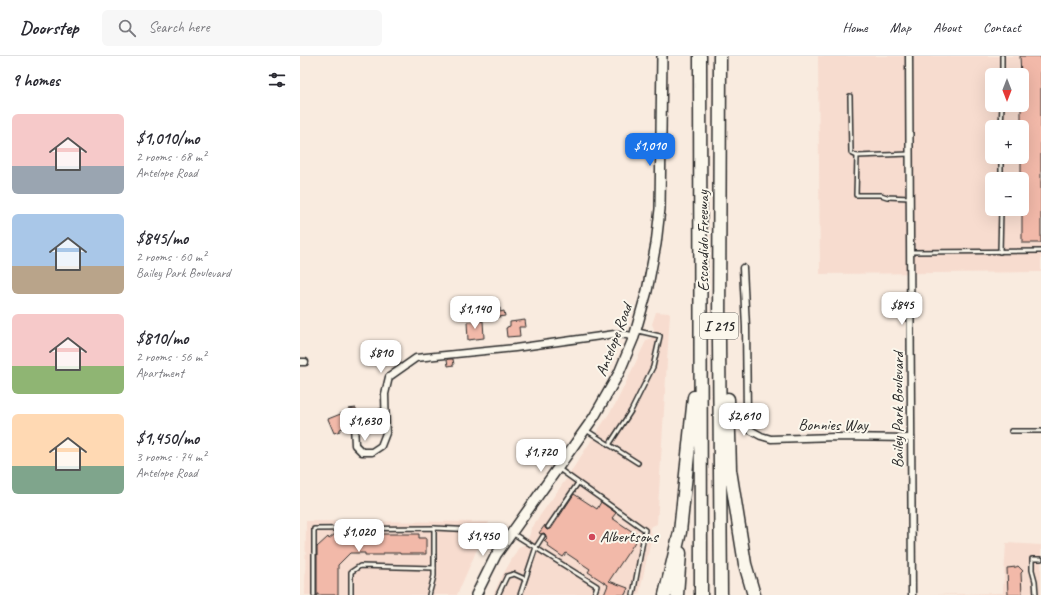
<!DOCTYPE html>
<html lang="en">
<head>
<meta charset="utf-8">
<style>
	:root { --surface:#fff; --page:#f7f7f7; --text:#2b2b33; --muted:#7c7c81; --line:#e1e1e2; --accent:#1a73e8 }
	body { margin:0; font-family:Caveat,sans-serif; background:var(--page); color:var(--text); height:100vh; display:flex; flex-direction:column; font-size:15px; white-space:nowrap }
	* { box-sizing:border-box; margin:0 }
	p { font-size:13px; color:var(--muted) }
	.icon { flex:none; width:22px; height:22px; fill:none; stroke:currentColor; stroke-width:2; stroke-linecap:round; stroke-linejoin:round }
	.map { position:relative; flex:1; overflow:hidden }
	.sheet { display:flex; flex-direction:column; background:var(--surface); width:300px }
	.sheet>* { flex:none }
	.needle { width:26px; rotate:180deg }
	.fabs { position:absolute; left:685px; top:12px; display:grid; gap:8px }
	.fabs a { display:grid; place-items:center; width:44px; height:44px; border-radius:6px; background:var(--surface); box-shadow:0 4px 16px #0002; font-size:20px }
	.price { position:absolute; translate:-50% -34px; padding:0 9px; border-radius:8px; background:#fff; color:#222; font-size:13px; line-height:26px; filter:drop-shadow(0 1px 2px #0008) }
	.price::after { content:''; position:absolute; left:50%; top:24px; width:12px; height:9px; margin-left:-6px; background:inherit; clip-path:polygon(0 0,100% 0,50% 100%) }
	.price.selected { background:var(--accent); color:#fff }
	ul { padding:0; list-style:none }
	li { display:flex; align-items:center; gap:12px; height:100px; padding:0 12px }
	li span { display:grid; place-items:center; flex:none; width:112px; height:80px; border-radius:6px; color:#555 }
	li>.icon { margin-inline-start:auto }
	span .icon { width:48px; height:48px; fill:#fffc; stroke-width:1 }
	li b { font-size:17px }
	h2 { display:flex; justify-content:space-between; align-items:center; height:48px; padding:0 12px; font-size:17px }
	header { display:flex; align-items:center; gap:24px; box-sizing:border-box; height:56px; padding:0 20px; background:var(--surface); border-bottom:1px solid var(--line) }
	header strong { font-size:19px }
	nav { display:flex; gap:22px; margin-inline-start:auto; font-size:14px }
	.search { width:280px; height:36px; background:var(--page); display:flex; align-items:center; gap:10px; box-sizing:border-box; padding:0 14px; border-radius:6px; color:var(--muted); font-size:15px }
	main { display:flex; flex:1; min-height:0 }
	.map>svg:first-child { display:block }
	.built { fill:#f7dccf; fill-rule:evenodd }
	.building { fill:#f2b9a9; stroke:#2b2b2b }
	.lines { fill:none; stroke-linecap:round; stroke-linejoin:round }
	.lane-casing { stroke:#2b2b2b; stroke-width:6 }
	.street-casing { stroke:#2b2b2b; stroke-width:9 }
	.secondary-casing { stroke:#2b2b2b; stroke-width:12 }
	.highway-casing { stroke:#2b2b2b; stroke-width:15 }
	.lane { stroke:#fbf7ec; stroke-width:3 }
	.street { stroke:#fbf7ec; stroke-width:6 }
	.secondary { stroke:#fbf7ec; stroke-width:9 }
	.highway { stroke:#fbf7ec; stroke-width:12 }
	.poi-dot { fill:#d1495b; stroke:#fbf7ec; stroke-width:1.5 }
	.labels { text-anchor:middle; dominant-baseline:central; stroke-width:4; stroke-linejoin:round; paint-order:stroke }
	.shield { fill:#fbf7ec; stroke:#696865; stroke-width:1 }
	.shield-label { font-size:15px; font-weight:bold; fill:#2b2b2b }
	.street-label { font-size:16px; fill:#2b2b2b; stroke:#fbf7ec }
	.poi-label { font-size:16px; fill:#2b2b2b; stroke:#fbf7ec; text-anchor:start }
</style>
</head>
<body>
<header>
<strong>Doorstep</strong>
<div class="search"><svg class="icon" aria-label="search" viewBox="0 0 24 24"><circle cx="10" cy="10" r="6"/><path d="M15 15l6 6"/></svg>Search here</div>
<nav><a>Home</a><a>Map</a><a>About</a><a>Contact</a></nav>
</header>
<main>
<section class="sheet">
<h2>9 homes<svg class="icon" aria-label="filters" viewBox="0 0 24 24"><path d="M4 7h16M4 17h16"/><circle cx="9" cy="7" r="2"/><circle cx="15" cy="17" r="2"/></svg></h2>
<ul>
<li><span style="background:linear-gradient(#f6c9c9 65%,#9aa5b1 0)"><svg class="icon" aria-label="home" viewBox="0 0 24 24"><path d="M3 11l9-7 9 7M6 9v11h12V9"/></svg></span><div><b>$1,010/mo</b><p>2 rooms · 68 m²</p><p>Antelope Road</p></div></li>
<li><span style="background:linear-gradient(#a9c7e8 65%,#b9a48a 0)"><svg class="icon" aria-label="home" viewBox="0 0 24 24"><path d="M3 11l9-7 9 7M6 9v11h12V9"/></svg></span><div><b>$845/mo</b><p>2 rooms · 60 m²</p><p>Bailey Park Boulevard</p></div></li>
<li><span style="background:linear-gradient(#f6c9c9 65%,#8fb573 0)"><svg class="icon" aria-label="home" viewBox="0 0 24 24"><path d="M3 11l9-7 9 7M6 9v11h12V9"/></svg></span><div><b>$810/mo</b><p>2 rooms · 56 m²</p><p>Apartment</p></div></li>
<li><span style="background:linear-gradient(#ffd9b3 65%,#7fa58c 0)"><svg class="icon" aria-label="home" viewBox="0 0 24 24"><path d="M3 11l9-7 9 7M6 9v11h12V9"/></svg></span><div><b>$1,450/mo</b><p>3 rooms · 74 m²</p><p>Antelope Road</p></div></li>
</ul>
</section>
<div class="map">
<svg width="741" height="539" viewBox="0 0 741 539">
	<rect width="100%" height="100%" fill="#f9ebdf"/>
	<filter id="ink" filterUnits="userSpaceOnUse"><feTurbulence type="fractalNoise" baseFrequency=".025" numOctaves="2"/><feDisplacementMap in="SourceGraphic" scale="8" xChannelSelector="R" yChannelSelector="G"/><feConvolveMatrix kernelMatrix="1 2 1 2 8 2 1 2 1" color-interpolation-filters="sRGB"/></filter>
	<g filter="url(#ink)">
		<g class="built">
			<path d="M518 0H741V216L520 218ZM692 19H722V49H692ZM692 71H722V101H692ZM692 123H722V153H692Z"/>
			<polygon points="356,256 370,257 357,468 350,471 352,479 339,539 193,539 201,522 219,491 224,489 230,478 231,472 264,426 316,347 346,285 352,281 354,273 352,268"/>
			<polygon points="6,465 189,466 157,539 5,539"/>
			<polygon points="706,487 741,489 741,539 629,539 703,537"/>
		</g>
		<g class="building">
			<polygon points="720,0 741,0 741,187 722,187 722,123 721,123 721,101 722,101 722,71 721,71 721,49 722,49 722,19 721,19"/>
			<polygon points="200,252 200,256 204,255 205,260 192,262 192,257 195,256 195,253"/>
			<polygon points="225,264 226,271 219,271 220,280 207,281 206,272 207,272 207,271 210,270 210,266"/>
			<polygon points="183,265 184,282 168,284 167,266"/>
			<polygon points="147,303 153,303 154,309 148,310"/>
			<polygon points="56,352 57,362 45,363 47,369 43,370 43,372 40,373 40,375 34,377 28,363 48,355 48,353"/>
			<polygon points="274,438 297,453 301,446 316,457 312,462 339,480 309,525 328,532 325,539 304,539 308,529 288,516 290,513 266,497 263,501 247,490 248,488 244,485 247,482 245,478 244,477 241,478 239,477 245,469 245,472 247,474 251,473"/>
			<polygon points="35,478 119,478 119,482 126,482 126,498 100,498 100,497 83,497 83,499 65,499 65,497 50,497 38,509 38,539 17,539 17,491 28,481 29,483"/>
			<polygon points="718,510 723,515 721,517 722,539 708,539 707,512 716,511"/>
		</g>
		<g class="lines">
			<defs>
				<g id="lane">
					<polyline points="702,19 702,0"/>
					<polyline points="550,40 551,97 557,100 556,139 581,139 587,141 610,142"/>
					<polyline points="701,71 702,49"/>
					<polyline points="557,100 610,98"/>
					<polyline points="701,123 701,101"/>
					<polyline points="610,196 741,195"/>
					<polyline points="700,196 701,153"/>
					<polyline points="286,374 338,407"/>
					<polyline points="711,375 741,375"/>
					<polyline points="309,389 331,355 353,311 360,280 338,275"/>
					<polyline points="259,413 345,474 333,539"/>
					<polyline points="248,471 278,427"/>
					<polyline points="134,472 176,474 200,489"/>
					<polyline points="212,477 297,530 294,539"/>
					<polyline points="14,539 14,473 134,472 134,520 129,539"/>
					<polyline points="51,539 51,516 60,510 134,512"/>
					<polyline points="198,539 207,520 214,518 225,523"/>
					<polyline points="220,539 236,491 243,480"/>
					<polyline points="736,539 735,525 732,514 732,503 741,503"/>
				</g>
				<g id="street">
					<polyline points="609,0 612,539"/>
					<polyline points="443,212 446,271 447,359 450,374 461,380 471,383 536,381 611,382"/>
					<polyline points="0,306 5,306"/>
					<polyline points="85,355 54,368 55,389 62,396 72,396 81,390 86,377 85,338 89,321 116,302 215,292 315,278 327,279 334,281"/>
				</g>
				<polyline id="secondary" points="176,539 196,499 294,361 319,317 334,281 347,235 356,188 360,153 362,0"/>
				<g id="highway">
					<polyline points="400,0 401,539"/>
					<polyline points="420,0 419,283 421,539"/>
					<polyline points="428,343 430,414 445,508 454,539"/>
					<polyline points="365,539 380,476 394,341"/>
					<polyline points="377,539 380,497"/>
				</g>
			</defs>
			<use href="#lane" class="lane-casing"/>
			<use href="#street" class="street-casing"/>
			<use href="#secondary" class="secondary-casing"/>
			<use href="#highway" class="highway-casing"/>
			<use href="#lane" class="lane"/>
			<use href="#street" class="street"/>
			<use href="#secondary" class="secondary"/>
			<use href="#highway" class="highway"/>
		</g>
	</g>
	<circle class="poi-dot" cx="292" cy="481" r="4"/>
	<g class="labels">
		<rect class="shield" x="400" y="257" width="38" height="26" rx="3"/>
		<g class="shield-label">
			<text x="419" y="270">I 215</text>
		</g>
		<g class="street-label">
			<text transform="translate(403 185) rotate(-90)">Escondido Freeway</text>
			<text transform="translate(314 284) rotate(-69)">Antelope Road</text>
			<text transform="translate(598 354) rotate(-90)">Bailey Park Boulevard</text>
			<text x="533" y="369">Bonnies Way</text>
		</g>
		<g class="poi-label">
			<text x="300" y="481">Albertsons</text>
		</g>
	</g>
</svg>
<div class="fabs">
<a><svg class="needle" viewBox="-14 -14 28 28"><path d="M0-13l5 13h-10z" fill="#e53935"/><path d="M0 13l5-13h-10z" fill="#7c7c81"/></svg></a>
<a>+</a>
<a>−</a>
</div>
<b class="price selected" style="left:350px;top:111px">$1,010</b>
<b class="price" style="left:602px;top:270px">$845</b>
<b class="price" style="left:175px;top:274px">$1,140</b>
<b class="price" style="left:81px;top:318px">$810</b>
<b class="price" style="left:444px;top:381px">$2,610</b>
<b class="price" style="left:65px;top:386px">$1,630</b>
<b class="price" style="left:241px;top:417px">$1,720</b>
<b class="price" style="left:59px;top:497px">$1,020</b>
<b class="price" style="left:183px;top:501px">$1,450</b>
</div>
</main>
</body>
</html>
